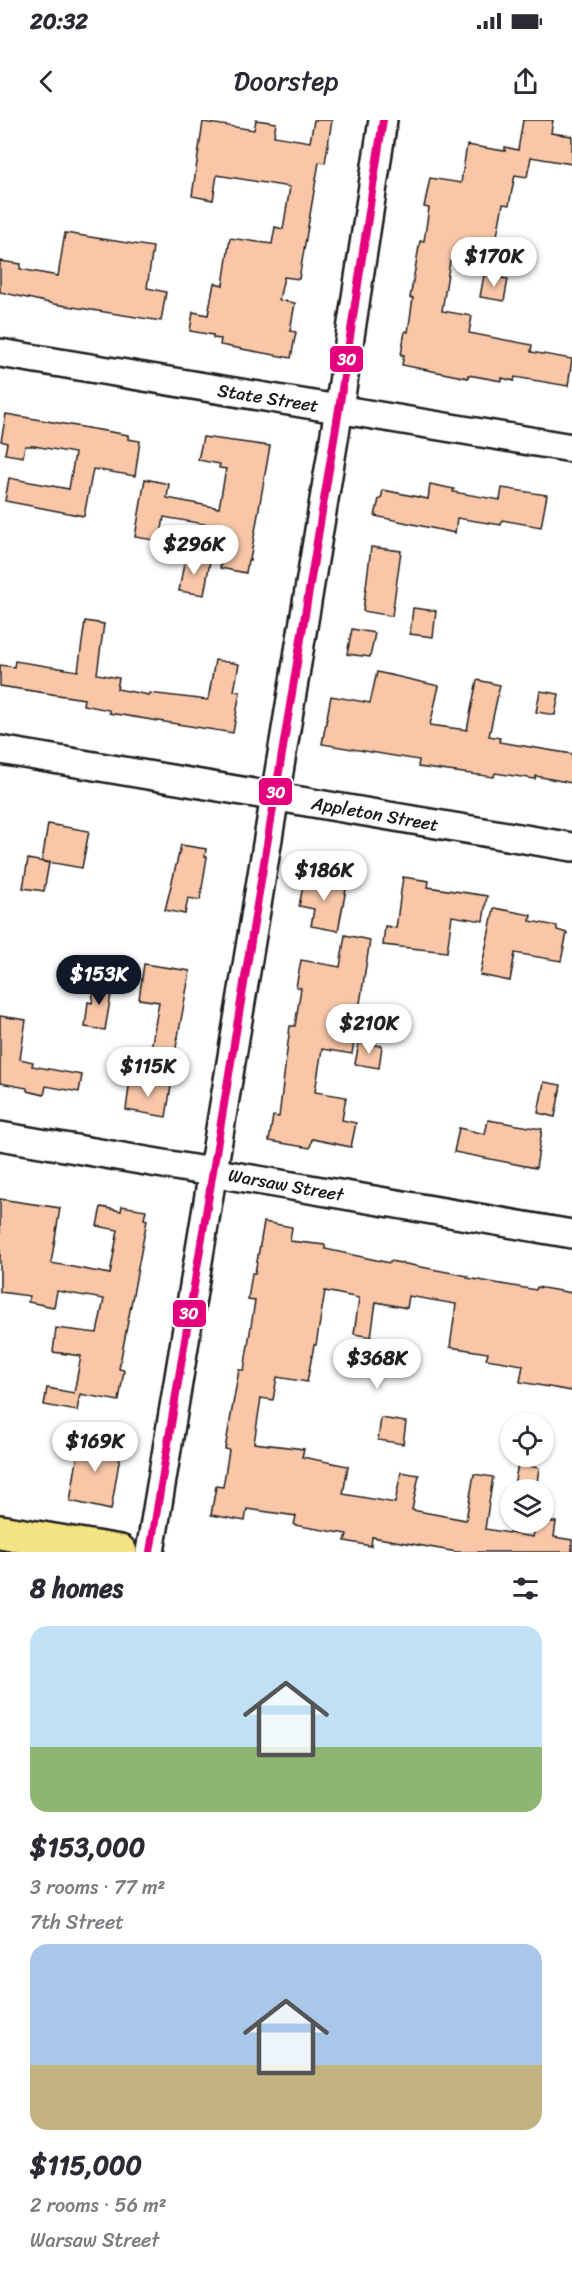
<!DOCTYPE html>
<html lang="en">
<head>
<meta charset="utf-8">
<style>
	:root { --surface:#fff; --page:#f7f7f7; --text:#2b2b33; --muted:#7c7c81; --accent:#111827 }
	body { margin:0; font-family:Sriracha,sans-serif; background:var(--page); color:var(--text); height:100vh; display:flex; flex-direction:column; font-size:22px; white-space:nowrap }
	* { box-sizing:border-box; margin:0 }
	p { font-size:20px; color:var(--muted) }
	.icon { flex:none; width:33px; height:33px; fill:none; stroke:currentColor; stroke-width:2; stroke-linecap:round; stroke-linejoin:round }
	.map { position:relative; height:1432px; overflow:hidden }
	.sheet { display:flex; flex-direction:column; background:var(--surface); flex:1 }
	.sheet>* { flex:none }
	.controls { position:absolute; left:500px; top:1293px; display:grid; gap:12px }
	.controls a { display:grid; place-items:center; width:54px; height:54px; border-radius:50%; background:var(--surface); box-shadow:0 2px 4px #0004; font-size:30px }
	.price { position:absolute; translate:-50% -51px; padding:0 14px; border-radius:21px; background:#fff; color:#222; font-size:20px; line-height:39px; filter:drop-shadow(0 2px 3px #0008) }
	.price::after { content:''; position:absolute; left:50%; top:36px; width:18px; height:14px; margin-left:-9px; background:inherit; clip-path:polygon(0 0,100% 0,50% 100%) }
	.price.selected { background:var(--accent); color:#fff }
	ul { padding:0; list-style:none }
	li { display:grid; align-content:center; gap:12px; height:318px; padding:0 30px }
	li span { display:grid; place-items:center; height:186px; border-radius:18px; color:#555 }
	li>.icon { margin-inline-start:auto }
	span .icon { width:108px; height:108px; fill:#fffc; stroke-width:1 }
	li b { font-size:26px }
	h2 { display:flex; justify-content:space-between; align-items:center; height:72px; padding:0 30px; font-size:26px }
	.status { display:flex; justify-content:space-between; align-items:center; height:42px; padding:0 30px; background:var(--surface); direction:ltr }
	.status svg { height:16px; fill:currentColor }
	header { display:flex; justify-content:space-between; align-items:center; height:78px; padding:0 30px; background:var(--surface); font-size:27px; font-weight:600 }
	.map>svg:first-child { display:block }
	.building { fill:#f9c7a8; stroke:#1c1c1c; stroke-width:1.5 }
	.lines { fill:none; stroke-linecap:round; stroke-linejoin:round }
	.minor-casing { stroke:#1c1c1c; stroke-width:32 }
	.major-casing { stroke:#1c1c1c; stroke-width:38 }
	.minor { stroke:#fff; stroke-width:27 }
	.major { stroke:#f4e382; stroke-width:33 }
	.bus-1-casing { stroke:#fff; stroke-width:12 }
	.bus-1 { stroke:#e5007d; stroke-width:8 }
	.labels { text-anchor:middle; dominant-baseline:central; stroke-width:4.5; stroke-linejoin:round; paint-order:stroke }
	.street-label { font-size:18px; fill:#1c1c1c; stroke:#fff }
	.line-badge { stroke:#fff; stroke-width:2 }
	.badge-label { font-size:16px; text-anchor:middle; font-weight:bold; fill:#fff }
</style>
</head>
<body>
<div class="status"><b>20:32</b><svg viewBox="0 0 49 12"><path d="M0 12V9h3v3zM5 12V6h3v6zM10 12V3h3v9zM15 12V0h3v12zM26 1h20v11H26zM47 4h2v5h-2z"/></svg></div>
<header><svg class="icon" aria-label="back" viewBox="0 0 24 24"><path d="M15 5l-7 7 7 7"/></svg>Doorstep<svg class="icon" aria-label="share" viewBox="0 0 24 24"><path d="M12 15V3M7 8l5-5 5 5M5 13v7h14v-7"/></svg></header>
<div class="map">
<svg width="572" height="1432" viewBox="0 0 572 1432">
	<rect width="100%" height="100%" fill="#fff"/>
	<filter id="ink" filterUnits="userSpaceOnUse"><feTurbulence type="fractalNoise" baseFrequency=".0167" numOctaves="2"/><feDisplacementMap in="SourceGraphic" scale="12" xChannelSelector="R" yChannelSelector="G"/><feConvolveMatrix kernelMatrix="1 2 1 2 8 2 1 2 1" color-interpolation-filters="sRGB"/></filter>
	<g filter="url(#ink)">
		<g class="building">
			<polygon points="256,0 276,3 274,16 310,22 314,0 332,0 325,43 319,42 299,159 284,157 279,180 295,183 290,211 296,212 291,238 220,225 221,219 213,218 213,215 190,211 193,192 208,195 214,163 223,165 230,118 272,124 275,107 283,109 290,67 217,55 213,80 192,76 203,2 254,10"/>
			<polygon points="523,0 553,0 551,13 572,16 572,44 531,37 527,57 515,55 509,85 503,84 491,147 450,141 442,191 472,196 469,213 532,225 531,232 572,239 568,266 515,257 514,261 502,258 502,261 468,255 468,258 402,245 404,235 401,235 405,211 408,212 413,178 410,178 420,121 424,121 429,88 424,87 430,58 461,63 467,25 505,31 505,27 518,30"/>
			<polygon points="65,113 153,127 147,168 166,172 161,201 54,184 0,172 0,141 21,144 20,149 58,156"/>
			<polygon points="484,155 508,159 504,181 480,177"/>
			<polygon points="6,294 128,315 128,319 140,321 135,356 93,349 84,396 5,381 9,358 69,369 75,333 34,326 25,326 23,337 5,334 7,323 1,321"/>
			<polygon points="203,317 270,326 250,440 248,440 246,453 220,448 227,408 164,397 160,421 135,417 145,359 169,364 167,378 219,388 226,349 219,348 220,344 198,340"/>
			<polygon points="430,364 454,369 453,372 500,380 502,368 547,375 541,407 502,400 501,405 457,398 455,413 375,396 379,379 381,379 383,370 428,379"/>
			<polygon points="371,427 401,431 392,496 363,491"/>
			<polygon points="185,437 210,441 204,475 179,471"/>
			<polygon points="413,488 436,491 433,517 410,514"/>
			<polygon points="85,501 104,504 97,554 119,558 117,569 149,575 149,573 208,580 215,540 239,544 234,571 240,572 233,613 109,593 109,590 83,585 84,579 0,566 0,545 14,547 15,541 78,551"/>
			<polygon points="352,509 375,513 370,537 347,534"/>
			<polygon points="377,552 439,566 430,605 467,610 477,560 500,565 489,616 500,618 499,622 572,634 572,663 536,656 535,659 495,653 494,657 418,647 419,640 322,624 331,576 370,583"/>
			<polygon points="540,571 559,574 555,595 536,592"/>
			<polygon points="48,704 89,711 82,748 42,741"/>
			<polygon points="181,725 206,729 205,737 207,737 200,780 188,778 185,794 165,790"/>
			<polygon points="28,739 49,743 44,771 23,768"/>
			<polygon points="305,756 347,764 338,811 311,806 314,789 299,786"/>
			<polygon points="403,757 429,761 428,767 487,776 483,801 452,796 447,832 383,825 385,806 396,808"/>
			<polygon points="494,788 531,795 530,801 557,806 557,810 567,813 561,841 515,833 510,861 480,855"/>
			<polygon points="345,815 370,820 352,934 322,929 315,972 346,977 342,1000 356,1003 351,1027 312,1019 310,1028 269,1021 273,996 279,997 290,906 295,906 301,868 296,867 301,840 340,847"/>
			<polygon points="144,844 190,851 175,933 151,929 159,882 139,879"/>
			<polygon points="95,860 113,863 105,910 85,907 88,882 92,883"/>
			<polygon points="0,896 26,900 20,939 33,942 32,946 82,955 79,972 46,966 44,975 27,971 27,968 0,963"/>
			<polygon points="359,923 382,926 379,948 355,944"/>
			<polygon points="130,959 171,966 166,997 126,990"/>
			<polygon points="544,962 561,965 555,997 538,993"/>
			<polygon points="488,1000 542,1009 536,1048 454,1032 459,1008 485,1014"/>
			<polygon points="0,1079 60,1088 51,1143 110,1154 118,1110 97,1106 101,1087 121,1091 122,1086 146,1090 144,1099 147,1100 119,1249 124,1250 119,1281 80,1274 77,1291 44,1285 47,1268 74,1273 81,1236 53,1232 56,1208 97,1213 104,1179 57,1171 54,1187 28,1182 30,1176 0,1172"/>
			<polygon points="264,1102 292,1107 290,1121 325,1125 325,1129 390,1143 390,1141 468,1156 467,1158 536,1170 537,1167 572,1173 572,1271 520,1262 523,1245 486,1239 488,1233 450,1227 456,1184 409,1176 407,1188 376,1182 371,1217 354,1214 359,1178 325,1171 316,1225 314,1225 307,1262 277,1257 273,1280 261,1278 254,1323 304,1329 302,1337 348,1346 343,1374 395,1383 401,1352 419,1355 412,1390 466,1400 474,1354 493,1357 485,1409 533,1417 536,1402 556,1402 554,1417 572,1420 572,1432 457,1432 372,1417 371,1426 345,1421 347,1414 294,1405 296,1396 247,1389 245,1401 211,1395 216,1366 223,1367 229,1330 225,1329 239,1250 244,1250 255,1181 248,1180 252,1153 255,1153"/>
			<polygon points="381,1298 406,1302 403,1324 378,1320"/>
			<polygon points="81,1316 115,1321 113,1335 120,1336 111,1390 70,1381"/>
			<polygon points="518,1344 539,1348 536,1370 513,1370"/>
		</g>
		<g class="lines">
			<defs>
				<g id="minor">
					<polyline points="0,233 572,328"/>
					<polyline points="0,630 572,727"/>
					<polyline points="0,1016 572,1114"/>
					<polyline points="150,1432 339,289 383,0"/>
				</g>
				<polyline id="major" points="0,1412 120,1432"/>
			</defs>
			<use href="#minor" class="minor-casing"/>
			<use href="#major" class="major-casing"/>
			<use href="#minor" class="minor"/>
			<use href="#major" class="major"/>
			<defs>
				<polyline id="bus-1" points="150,1432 339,289 383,0"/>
			</defs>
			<use href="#bus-1" class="bus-1-casing"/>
			<use href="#bus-1" class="bus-1"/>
		</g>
	</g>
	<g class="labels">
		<g class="street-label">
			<text transform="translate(268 278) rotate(9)">State Street</text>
			<text transform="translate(375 694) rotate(10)">Appleton Street</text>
			<text transform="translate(286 1065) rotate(10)">Warsaw Street</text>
		</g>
	</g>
	<g class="line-badge">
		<rect x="329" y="225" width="35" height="28" rx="6" fill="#e5007d"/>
		<rect x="258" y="657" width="35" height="29" rx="6" fill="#e5007d"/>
		<rect x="172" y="1179" width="35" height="29" rx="6" fill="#e5007d"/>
	</g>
	<g class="badge-label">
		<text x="347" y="245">30</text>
		<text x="276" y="678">30</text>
		<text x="189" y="1199">30</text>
	</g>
</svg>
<div class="controls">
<a><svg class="icon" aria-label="locate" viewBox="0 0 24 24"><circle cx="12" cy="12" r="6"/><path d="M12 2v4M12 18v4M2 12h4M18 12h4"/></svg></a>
<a><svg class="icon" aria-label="layers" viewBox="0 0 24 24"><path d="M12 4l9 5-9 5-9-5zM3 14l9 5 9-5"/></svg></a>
</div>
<b class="price" style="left:494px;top:168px">$170K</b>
<b class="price" style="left:194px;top:456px">$296K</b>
<b class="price" style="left:324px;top:782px">$186K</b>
<b class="price selected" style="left:99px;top:886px">$153K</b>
<b class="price" style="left:369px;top:935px">$210K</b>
<b class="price" style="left:148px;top:978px">$115K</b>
<b class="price" style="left:377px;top:1270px">$368K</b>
<b class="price" style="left:95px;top:1353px">$169K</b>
</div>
<section class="sheet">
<h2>8 homes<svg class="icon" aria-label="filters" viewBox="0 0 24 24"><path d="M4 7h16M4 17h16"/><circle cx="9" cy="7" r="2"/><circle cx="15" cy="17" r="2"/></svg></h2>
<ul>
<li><span style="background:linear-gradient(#bfe0f5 65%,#8fb573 0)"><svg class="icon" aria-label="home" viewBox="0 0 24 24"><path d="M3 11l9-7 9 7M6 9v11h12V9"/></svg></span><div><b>$153,000</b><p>3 rooms · 77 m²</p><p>7th Street</p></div></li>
<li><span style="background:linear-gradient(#a9c7e8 65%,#c2b280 0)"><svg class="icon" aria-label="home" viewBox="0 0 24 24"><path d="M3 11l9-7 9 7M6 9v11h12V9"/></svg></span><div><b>$115,000</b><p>2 rooms · 56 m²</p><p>Warsaw Street</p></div></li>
</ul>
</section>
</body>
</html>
